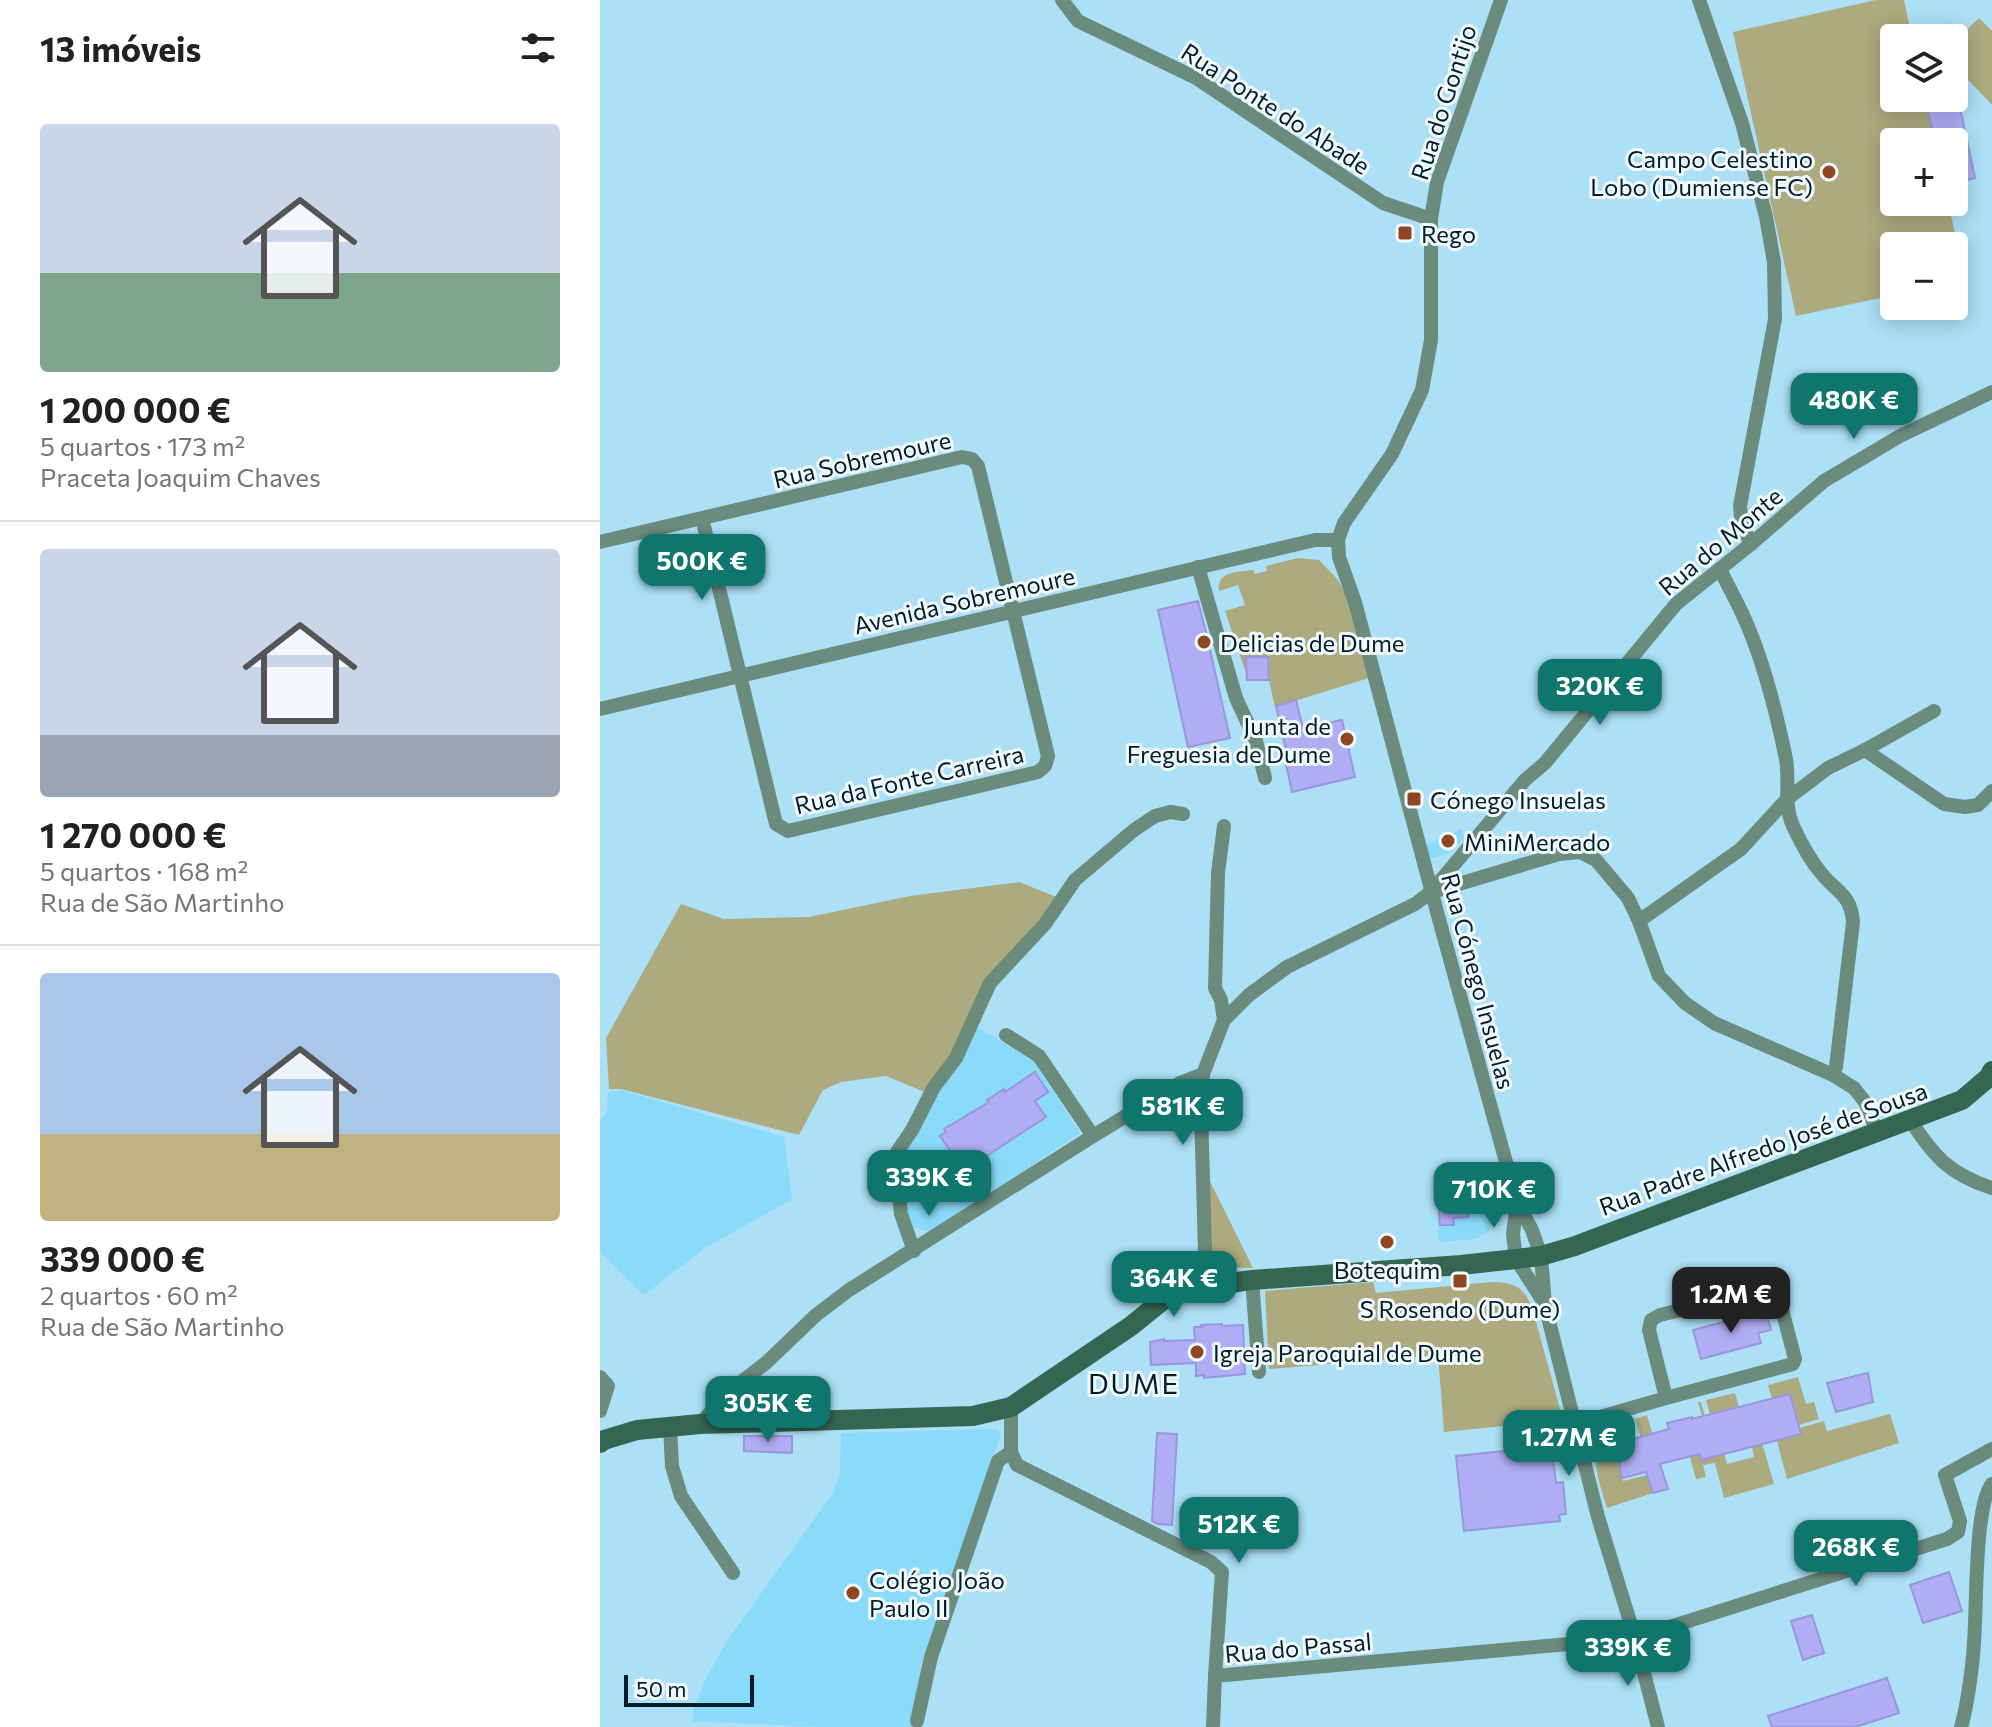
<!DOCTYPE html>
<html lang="pt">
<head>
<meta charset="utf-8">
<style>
	:root { --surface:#fff; --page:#f2f2f2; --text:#202124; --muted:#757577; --line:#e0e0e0; --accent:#0f766e }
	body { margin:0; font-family:Commissioner,sans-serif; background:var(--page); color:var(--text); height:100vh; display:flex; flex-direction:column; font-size:30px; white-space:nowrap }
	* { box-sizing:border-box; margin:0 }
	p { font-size:26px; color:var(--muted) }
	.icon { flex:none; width:44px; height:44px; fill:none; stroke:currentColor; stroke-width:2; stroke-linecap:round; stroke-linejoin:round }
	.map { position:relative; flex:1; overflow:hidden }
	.drawer { display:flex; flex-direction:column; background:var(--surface); width:600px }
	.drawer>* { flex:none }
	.buttons { position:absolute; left:1280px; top:24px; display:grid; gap:16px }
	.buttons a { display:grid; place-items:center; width:88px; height:88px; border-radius:8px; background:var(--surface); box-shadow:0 4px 20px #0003; font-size:40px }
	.scale { position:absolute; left:24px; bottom:20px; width:130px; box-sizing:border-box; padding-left:8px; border:4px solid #011e29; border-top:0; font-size:22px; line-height:28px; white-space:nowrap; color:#011e29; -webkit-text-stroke:6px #f1f9fd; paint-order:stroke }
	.price { position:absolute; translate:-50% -68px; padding:0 18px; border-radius:16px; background:var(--accent); color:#fff; font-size:26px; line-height:52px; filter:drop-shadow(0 2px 4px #0008) }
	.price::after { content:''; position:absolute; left:50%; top:48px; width:24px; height:18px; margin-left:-12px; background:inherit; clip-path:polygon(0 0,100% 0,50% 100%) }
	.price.selected { background:#222; color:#fff }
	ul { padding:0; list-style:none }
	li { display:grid; align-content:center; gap:16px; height:424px; padding:0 40px }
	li+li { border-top:2px solid var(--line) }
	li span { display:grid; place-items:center; height:248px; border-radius:8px; color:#555 }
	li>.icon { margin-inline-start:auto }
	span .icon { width:144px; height:144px; fill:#fffc; stroke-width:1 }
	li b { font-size:34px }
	h2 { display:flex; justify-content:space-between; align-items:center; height:96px; padding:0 40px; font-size:34px }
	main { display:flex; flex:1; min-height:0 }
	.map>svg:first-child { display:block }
	.built { fill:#8adafa }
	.green { fill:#acaa7e }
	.building { fill:#b0adf5; stroke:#9a96dd; stroke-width:2 }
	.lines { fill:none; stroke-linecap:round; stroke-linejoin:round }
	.street { stroke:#6b8b7d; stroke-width:14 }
	.secondary { stroke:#356652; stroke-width:20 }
	.poi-dot { fill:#8e4722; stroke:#f1f9fd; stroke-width:3 }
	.labels { text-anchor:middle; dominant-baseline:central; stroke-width:6; stroke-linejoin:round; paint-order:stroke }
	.street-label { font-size:24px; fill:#011e29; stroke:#f1f9fd }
	.poi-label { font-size:24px; fill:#011e29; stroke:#f1f9fd; text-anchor:start }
	.quarter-label { font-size:28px; letter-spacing:2px; fill:#011e29; stroke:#f1f9fd }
</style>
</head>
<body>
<main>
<section class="drawer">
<h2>13 imóveis<svg class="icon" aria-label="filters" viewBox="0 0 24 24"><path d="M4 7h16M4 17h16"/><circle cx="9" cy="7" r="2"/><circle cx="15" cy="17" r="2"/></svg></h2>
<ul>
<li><span style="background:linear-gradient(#c9d6e8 60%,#7fa58c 0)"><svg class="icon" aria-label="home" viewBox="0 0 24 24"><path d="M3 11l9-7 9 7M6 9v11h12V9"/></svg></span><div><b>1 200 000 €</b><p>5 quartos · 173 m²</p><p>Praceta Joaquim Chaves</p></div></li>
<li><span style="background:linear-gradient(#c9d6e8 75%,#9aa5b1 0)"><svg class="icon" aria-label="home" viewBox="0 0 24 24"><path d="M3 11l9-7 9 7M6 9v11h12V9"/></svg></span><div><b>1 270 000 €</b><p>5 quartos · 168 m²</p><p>Rua de São Martinho</p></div></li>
<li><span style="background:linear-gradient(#a9c7e8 65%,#c2b280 0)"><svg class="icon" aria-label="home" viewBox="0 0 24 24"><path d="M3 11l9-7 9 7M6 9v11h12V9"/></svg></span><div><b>339 000 €</b><p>2 quartos · 60 m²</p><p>Rua de São Martinho</p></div></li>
</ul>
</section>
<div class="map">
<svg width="1392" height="1727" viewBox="0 0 1392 1727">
	<rect width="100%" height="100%" fill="#ace0f6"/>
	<g class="built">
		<polygon points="861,829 865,837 849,853 829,859 826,845"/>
		<polygon points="376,1026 435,1062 480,1133 332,1232 323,1230 313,1226 306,1208 302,1153"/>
		<polygon points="20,1090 184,1137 192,1199 105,1248 44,1295 0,1252 0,1120 7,1111 8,1093"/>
		<polygon points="836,1176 894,1177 899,1204 898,1213 890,1230 876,1239 839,1242"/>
		<polygon points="396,1429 401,1435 322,1660 313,1727 220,1727 92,1721 94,1709 106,1678 129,1638 233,1493 240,1473 241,1433"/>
	</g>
	<g class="green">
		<polygon points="1276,0 1304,0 1312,38 1294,38 1294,98 1325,98 1335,142 1294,142 1294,202 1348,202 1365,279 1354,282 1354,246 1294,246 1294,295 1196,316 1133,32"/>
		<polygon points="1379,18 1392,31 1392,105 1354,65 1354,42"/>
		<path d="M698 558 719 560 737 579 746 593 769 678 675 707 669 680 668 657H647V676L625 611 645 605 638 585 619 591C616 571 638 572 653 570L655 574 667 571 666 566Z"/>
		<polygon points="419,882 459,898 399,966 351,1054 325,1092 286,1076 241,1082 223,1090 199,1135 21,1089 9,1089 6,1038 81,904 124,919 209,917 310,896"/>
		<polygon points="603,1167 653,1268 605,1267"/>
		<path d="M773 1282 776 1293 892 1282C915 1282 926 1288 933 1311L963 1420 844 1432 838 1355 669 1369 665 1291Z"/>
		<polygon points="1198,1377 1206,1404 1214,1402 1219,1419 1199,1425 1190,1394 1172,1399 1168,1385"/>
		<polygon points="1135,1393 1139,1407 1114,1414 1115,1432 1106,1400"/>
		<polygon points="1098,1402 1101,1402 1111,1438 1120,1436 1127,1464 1154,1457 1152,1446 1162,1443 1174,1484 1124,1498 1115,1463 1103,1465 1106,1477 1096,1479 1089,1454 1111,1448"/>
		<polygon points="1290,1414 1299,1443 1187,1479 1177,1441 1201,1434 1199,1428 1224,1421 1227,1431"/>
		<path d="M1047 1415 1065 1480 1050 1485 1053 1493 1007 1508C996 1470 983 1446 1027 1423L1032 1439 1023 1441V1439L1012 1443 1023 1481 1052 1474 1035 1419Z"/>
	</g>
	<g class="building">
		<polygon points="1325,98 1358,98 1375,178 1354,183 1354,142 1335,142"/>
		<polygon points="598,601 606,632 630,738 588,747 558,610"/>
		<polygon points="646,657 668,657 669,680 647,680"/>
		<polygon points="696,700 703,728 742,720 755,777 692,792 686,764 689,763 676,706"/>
		<polygon points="435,1072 448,1092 435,1101 446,1117 353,1178 342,1162 353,1155 340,1136 346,1132 344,1129 389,1102 387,1100 404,1089 405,1092"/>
		<polygon points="836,1176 864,1177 868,1217 853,1218 854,1225 840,1225"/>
		<polygon points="1166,1313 1171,1330 1158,1333 1161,1343 1101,1359 1093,1330 1153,1314 1153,1316"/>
		<polygon points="622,1324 622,1326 643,1325 645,1374 604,1378 604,1375 596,1376 596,1363 551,1365 550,1342 564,1339 564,1341 595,1340 594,1327 602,1327 601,1325"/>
		<polygon points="1268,1373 1273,1402 1236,1412 1227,1383"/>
		<polygon points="1190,1394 1201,1434 1101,1460 1100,1454 1060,1464 1068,1489 1053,1493 1046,1472 1022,1478 1015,1444 1069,1429 1067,1423 1092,1417 1092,1419"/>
		<polygon points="557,1433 577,1434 572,1525 558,1524 552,1521"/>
		<polygon points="144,1436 192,1436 192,1453 144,1451"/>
		<polygon points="952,1446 956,1483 963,1482 966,1514 959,1515 960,1521 864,1531 856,1456"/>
		<polygon points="1349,1572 1362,1611 1323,1623 1310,1585"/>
		<polygon points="1212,1615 1224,1653 1203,1660 1191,1621"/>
		<polygon points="1287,1678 1299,1713 1255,1727 1172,1727 1168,1716"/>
	</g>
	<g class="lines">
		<g class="street">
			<polyline points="462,0 478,21 596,78 783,203 831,219"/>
			<polyline points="901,0 837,182 831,219 831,340 822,390 792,454 744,523 738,540 739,557 755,602 837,912 917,1202 932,1230 941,1256 945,1305 998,1517 1035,1638 1058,1727"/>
			<polyline points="1099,0 1142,123 1166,217 1174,262 1175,319 1140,506 1142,525 1151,544"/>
			<polyline points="0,542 362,457 372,459 378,466 448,756 445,766 438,772 188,831 176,824 102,518"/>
			<polyline points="598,567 636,698 656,741 665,778"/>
			<path d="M1120 569C1127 584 1135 598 1142 613 1163 658 1176 710 1186 759 1190 781 1183 804 1193 826 1200 841 1210 860 1221 873 1236 892 1251 894 1253 922L1236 1067 1233 1075"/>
			<polyline points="0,709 715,540 738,540"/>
			<polyline points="1265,750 1344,804 1365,807 1378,805 1392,791"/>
			<polyline points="832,892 959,854 980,852 996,860 1028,898 1039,921 1059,976 1085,1003 1114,1023 1233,1075 1254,1088 1265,1102 1277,1132"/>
			<polyline points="1039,921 1141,849 1187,799 1228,768 1265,750 1334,711"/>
			<polyline points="624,1020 621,1000 615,988 618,873 624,826"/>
			<polyline points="406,1035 439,1056 493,1136"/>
			<path d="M1311 1121C1334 1157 1351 1175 1392 1188"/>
			<polyline points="917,1202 913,1234 916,1259 943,1301"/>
			<polyline points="314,1251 301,1214 297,1178 297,1152 312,1130 334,1087 356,1058 390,983 445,924 475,880 534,830 555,816 570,812 583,814"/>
			<polyline points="652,1280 659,1372"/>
			<polyline points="606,1285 601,1111 603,1074 624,1020 649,995 687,967 815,904 831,892 925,780 945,763 1076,604 1151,544 1224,481 1300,436 1392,392"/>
			<polyline points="0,1377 8,1386 0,1411"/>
			<polyline points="411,1407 411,1452 417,1465 611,1562 622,1572 615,1676 613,1727"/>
			<polyline points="100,1424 126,1394 167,1362 216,1315 249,1290 493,1136 580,1083 603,1074"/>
			<polyline points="976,1424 1066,1398 1193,1364 1195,1359 1179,1298 1175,1292 1166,1290 1060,1315 1051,1320 1049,1330 1066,1398"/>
			<polyline points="70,1427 72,1466 81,1496 133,1573"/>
			<polyline points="615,1676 1035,1638 1347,1539 1358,1532 1360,1521 1345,1475 1392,1449"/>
			<polyline points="317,1721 331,1657 398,1461 411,1452"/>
			<path d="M1361 1727C1367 1708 1373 1664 1374 1642 1377 1610 1374 1506 1392 1484"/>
		</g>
		<polyline class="secondary" points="0,1443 4,1440 37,1430 100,1424 373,1416 411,1407 531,1326 568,1296 586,1289 652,1280 861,1265 916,1259 941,1256 975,1246 1362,1100 1389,1077 1392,1071"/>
	</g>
	<g class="poi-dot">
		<circle cx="1229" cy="172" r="8"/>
		<rect x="797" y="225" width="16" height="16" rx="4"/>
		<circle cx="604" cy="642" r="8"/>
		<circle cx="747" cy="739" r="8"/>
		<rect x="806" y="791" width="16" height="16" rx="4"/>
		<circle cx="848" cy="841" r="8"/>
		<circle cx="787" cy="1242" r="8"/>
		<rect x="852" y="1273" width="16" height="16" rx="4"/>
		<circle cx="597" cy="1352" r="8"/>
		<circle cx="253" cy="1593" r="8"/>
	</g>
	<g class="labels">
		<g class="street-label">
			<text transform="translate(843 102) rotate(-72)">Rua do Gontijo</text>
			<text transform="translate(676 108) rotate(33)">Rua Ponte do Abade</text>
			<text transform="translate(262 459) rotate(-13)">Rua Sobremoure</text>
			<text transform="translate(1120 541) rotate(-40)">Rua do Monte</text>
			<text transform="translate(364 600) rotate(-13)">Avenida Sobremoure</text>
			<text transform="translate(309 779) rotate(-13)">Rua da Fonte Carreira</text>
			<text transform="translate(879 981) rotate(75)">Rua Cónego Insuelas</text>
			<text transform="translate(1163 1148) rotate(-20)">Rua Padre Alfredo José de Sousa</text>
			<text transform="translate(698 1647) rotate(-5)">Rua do Passal</text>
		</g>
		<g class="poi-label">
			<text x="1213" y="158" text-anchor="end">Campo Celestino<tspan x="1213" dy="28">Lobo (Dumiense FC)</tspan></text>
			<text x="821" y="233">Rego</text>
			<text x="620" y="642">Delicias de Dume</text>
			<text x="731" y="725" text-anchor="end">Junta de<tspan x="731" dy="28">Freguesia de Dume</tspan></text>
			<text x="830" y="799">Cónego Insuelas</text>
			<text x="864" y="841">MiniMercado</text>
			<text x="787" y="1269" text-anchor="middle">Botequim</text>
			<text x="860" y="1308" text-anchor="middle">S Rosendo (Dume)</text>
			<text x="613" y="1352">Igreja Paroquial de Dume</text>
			<text x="269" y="1579">Colégio João<tspan x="269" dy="28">Paulo II</tspan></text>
		</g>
		<g class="quarter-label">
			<text x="534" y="1383">DUME</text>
		</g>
	</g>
</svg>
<div class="buttons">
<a><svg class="icon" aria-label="layers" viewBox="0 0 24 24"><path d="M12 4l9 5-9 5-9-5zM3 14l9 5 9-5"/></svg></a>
<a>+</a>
<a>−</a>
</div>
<div class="scale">50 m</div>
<b class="price" style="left:1254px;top:441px">480K €</b>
<b class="price" style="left:102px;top:602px">500K €</b>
<b class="price" style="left:1000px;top:727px">320K €</b>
<b class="price" style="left:583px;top:1147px">581K €</b>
<b class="price" style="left:329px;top:1218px">339K €</b>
<b class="price" style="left:894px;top:1230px">710K €</b>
<b class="price" style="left:574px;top:1319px">364K €</b>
<b class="price selected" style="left:1131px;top:1335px">1.2M €</b>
<b class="price" style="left:168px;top:1444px">305K €</b>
<b class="price" style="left:969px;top:1478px">1.27M €</b>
<b class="price" style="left:639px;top:1565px">512K €</b>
<b class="price" style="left:1256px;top:1588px">268K €</b>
<b class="price" style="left:1028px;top:1688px">339K €</b>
</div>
</main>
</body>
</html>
